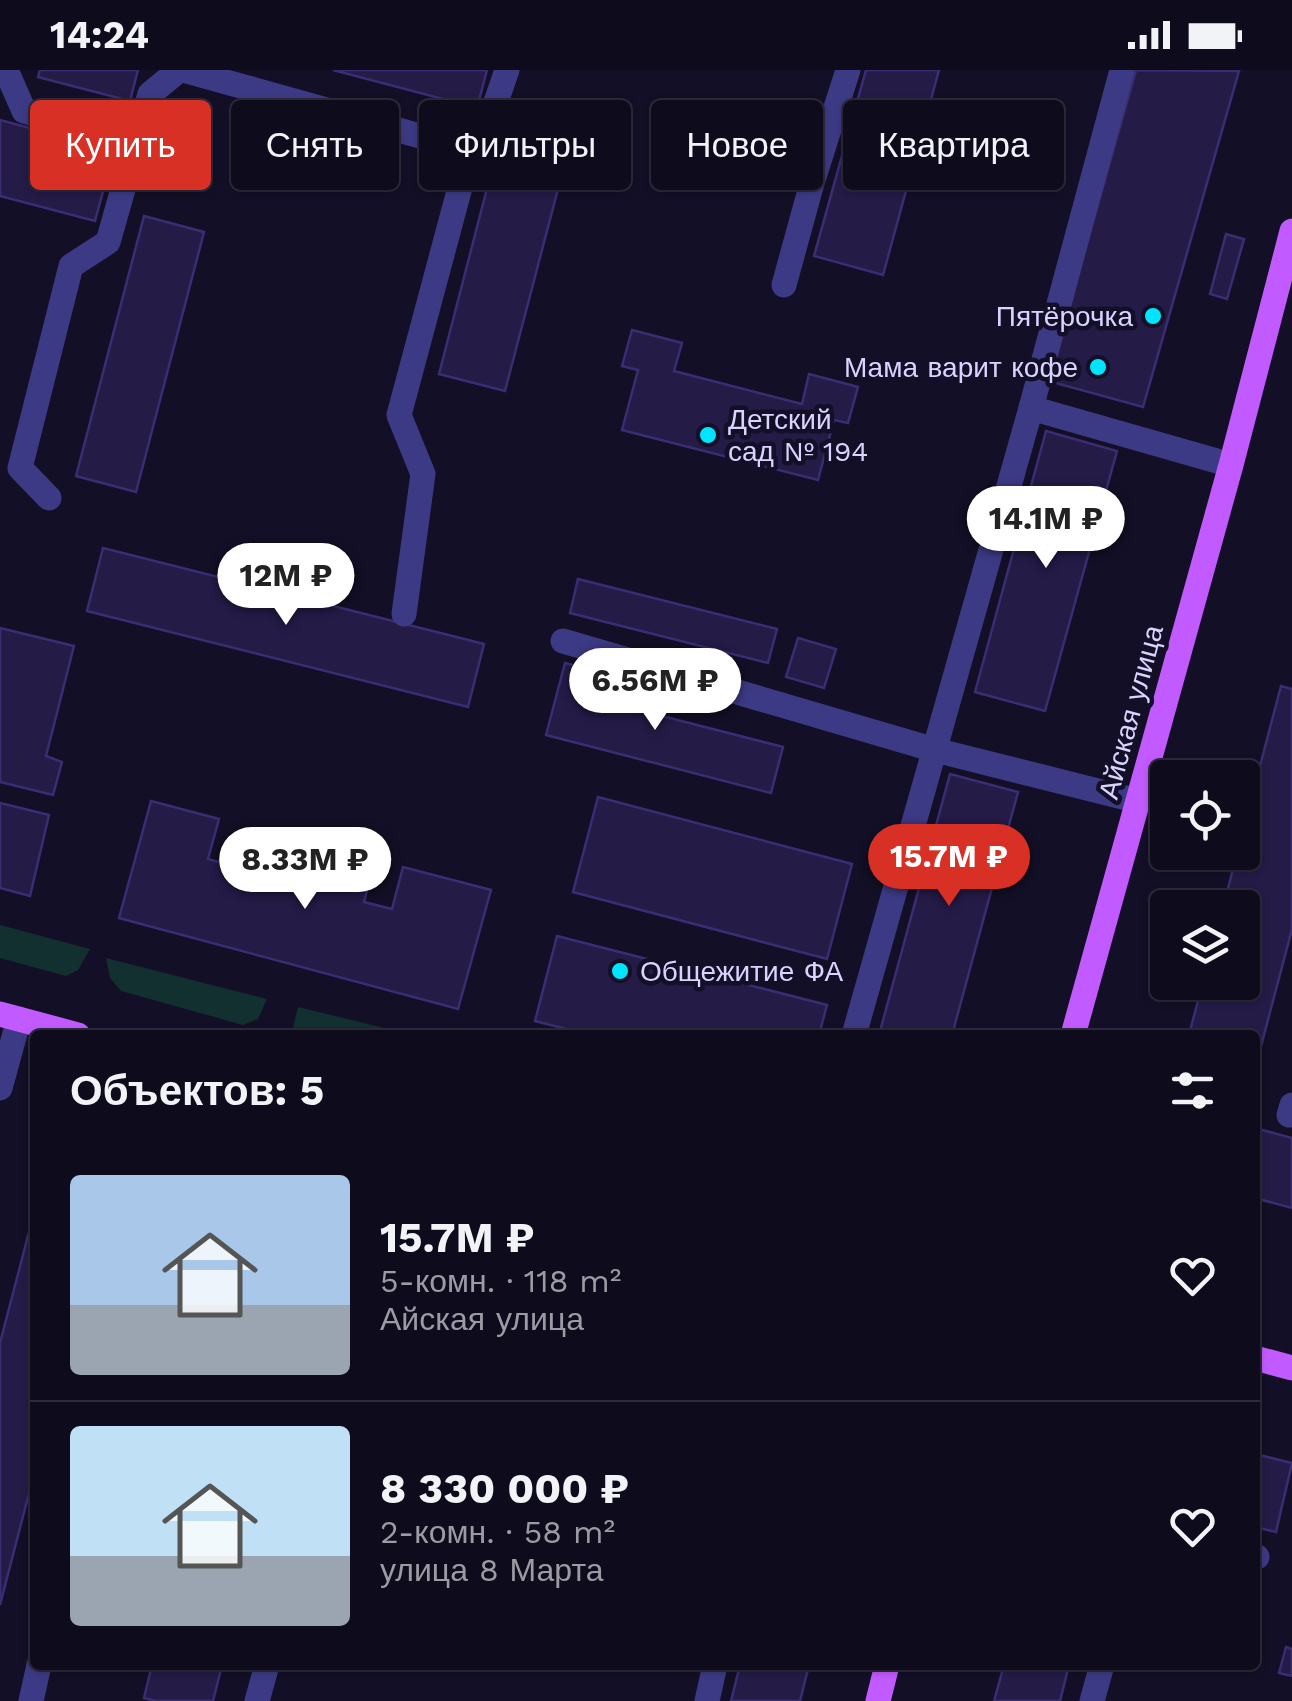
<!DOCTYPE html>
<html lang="ru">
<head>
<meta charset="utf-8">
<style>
	:root { --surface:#0e0b1c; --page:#1c1929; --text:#f1f3f6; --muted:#9b9ba3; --line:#2e2b3b; --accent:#d93025 }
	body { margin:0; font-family:"Work Sans",sans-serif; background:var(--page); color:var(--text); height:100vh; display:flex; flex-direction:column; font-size:38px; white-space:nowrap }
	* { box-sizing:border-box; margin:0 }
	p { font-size:32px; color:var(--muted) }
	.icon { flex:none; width:55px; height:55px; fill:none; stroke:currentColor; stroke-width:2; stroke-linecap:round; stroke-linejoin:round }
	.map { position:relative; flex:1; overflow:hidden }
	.side { position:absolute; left:30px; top:960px; width:1230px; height:640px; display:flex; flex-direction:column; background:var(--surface); border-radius:10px; box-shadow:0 2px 8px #0004,0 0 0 2px var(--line) }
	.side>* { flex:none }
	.guide { position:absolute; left:30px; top:30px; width:1232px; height:90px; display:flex; gap:20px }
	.tools { position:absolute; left:1150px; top:690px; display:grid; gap:20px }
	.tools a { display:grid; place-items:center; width:110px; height:110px; border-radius:10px; background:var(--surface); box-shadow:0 2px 8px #0004,0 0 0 2px var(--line); font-size:50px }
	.price { position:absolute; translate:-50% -85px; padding:0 22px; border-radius:35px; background:#fff; color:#222; font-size:32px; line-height:65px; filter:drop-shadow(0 2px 5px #0008) }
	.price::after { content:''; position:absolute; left:50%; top:60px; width:30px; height:22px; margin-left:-15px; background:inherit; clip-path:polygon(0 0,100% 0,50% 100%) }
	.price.active { background:var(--accent); color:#fff }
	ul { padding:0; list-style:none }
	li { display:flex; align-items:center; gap:30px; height:250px; padding:0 40px }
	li+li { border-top:2px solid var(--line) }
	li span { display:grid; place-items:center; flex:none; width:280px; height:200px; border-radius:10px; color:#555 }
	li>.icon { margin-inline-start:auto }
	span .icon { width:120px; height:120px; fill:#fffc; stroke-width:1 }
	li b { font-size:42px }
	h2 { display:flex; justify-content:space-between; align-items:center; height:120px; padding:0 40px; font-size:42px }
	.chip { padding:0 35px; border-radius:10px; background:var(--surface); box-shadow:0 2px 8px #0004,0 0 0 2px var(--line); font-size:35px; line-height:90px }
	.chip.active { background:var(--accent); color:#fff }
	.status { display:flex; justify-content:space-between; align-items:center; height:70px; padding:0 50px; background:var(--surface); direction:ltr }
	.status svg { height:28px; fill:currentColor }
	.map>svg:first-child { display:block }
	.green { fill:#12302f }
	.building { fill:#241b47; stroke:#3b2d73; stroke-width:2.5 }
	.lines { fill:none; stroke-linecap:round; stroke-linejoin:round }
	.minor { stroke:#3d3a85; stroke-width:25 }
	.major { stroke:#c25bff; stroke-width:25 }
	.poi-dot { fill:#00e5ff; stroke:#130f26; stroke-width:4 }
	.labels { text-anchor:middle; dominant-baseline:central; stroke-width:9; stroke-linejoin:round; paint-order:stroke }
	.poi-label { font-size:28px; fill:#d9d4ff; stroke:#130f26; text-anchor:end }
	.street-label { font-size:28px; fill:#d9d4ff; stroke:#130f26 }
</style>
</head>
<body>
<div class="status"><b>14:24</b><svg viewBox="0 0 49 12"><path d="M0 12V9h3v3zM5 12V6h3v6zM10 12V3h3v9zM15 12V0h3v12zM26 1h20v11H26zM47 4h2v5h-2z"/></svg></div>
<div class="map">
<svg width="1292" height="1631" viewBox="0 0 1292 1631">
	<rect width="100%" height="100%" fill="#130f26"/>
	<g class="green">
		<polygon points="0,855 90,879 78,900 66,906 0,888"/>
		<polygon points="106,888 267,929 258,949 243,955 121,921 110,908"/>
		<polygon points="298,937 413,965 300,965 293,957"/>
	</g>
	<g class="building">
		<polygon points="40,0 138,0 130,31 38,7"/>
		<polygon points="333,0 487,0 477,38"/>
		<polygon points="866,0 939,0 883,205 814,186"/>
		<polygon points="1136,0 1239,1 1143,337 1048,311"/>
		<polygon points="507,41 574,58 505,321 439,304"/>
		<polygon points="0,50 114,81 95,151 0,126"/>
		<polygon points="144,146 204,162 136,422 76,406"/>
		<polygon points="1226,164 1244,169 1227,229 1210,224"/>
		<polygon points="632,260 682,273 674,301 802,334 809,304 858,317 848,353 834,350 818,410 622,360 638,300 622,296"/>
		<polygon points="1046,361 1117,381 1045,641 975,622"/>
		<polygon points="103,478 484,574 468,637 87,541"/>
		<polygon points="578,509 777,559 768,593 570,543"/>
		<polygon points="0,558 74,576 46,686 62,692 53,725 0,712"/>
		<polygon points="798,568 836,579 824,618 786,607"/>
		<polygon points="565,593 626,609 619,635 783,677 771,723 546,665"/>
		<polygon points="1281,616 1292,619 1292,859 1260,980 1255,978 1255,965 1204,965 1190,961 1203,912 1242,912 1242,838 1223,838 1234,795 1222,793 1225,782 1242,782 1242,752 1245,753"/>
		<polygon points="950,704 1018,722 952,965 879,965"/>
		<polygon points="598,727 852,794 827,889 573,822"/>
		<polygon points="151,731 219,749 208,789 232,796 236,782 368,817 364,832 392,839 403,797 491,820 458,939 119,848"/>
		<polygon points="0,733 49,745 30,826 0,818"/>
		<polygon points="557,866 827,935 819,965 590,965 535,951"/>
		<polygon points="1255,1058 1292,1068 1292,1138 1255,1128"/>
		<polygon points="35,1139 35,1400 0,1535 0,1273"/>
		<polygon points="1255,1384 1292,1393 1276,1462 1255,1457"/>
		<polygon points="1286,1577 1292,1579 1292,1606 1279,1603"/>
		<polygon points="152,1595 222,1595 213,1631 156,1631 144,1628"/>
		<polygon points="740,1595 809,1595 800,1631 731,1631"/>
		<polygon points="1004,1595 1069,1595 1060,1631 994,1631"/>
	</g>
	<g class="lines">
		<g class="minor">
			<polyline points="6,0 24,41 137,69"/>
			<polyline points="183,0 470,80"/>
			<polyline points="784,215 812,113 848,0"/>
			<polyline points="1031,338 1231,395"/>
			<polyline points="49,428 20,398 71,196 108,172 150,24 179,0"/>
			<polyline points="404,544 423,404 399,345 470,80 496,32 507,0"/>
			<polyline points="563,571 935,680 1138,731"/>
			<polyline points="854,965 1031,338 1122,0"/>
			<polyline points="0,1018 19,949"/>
			<polyline points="1292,1035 1289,1045 1292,1045"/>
			<polyline points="1255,1486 1257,1487"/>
			<polyline points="31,1631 39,1595"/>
			<polyline points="257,1631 267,1595"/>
			<polyline points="707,1631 715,1595"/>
			<polyline points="1092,1631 1102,1595"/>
		</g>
		<g class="major">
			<polyline points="0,944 78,965"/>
			<polyline points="1073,965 1231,395 1292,161"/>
			<polyline points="1255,1288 1292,1298"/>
			<polyline points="878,1631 887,1595"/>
		</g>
	</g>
	<g class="poi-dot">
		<circle cx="1153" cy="246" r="10"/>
		<circle cx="1098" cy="297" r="10"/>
		<circle cx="708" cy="365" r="10"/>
		<circle cx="620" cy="901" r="10"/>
	</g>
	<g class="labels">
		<g class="poi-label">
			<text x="1133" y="246">Пятёрочка</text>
			<text x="1078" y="297">Мама варит кофе</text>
			<text x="728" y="349" text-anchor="start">Детский<tspan x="728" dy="32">сад № 194</tspan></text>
			<text x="640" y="901" text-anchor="start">Общежитие ФА</text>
		</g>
		<g class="street-label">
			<text transform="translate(1131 642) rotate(-75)">Айская улица</text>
		</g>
	</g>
</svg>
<div class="tools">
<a><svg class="icon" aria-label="locate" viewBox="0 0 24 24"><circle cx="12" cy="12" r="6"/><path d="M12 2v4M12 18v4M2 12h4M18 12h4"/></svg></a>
<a><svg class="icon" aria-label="layers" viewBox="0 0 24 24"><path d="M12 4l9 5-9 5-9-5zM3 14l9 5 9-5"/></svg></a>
</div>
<b class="price" style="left:1046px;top:501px">14.1M ₽</b>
<b class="price" style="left:286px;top:558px">12M ₽</b>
<b class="price" style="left:655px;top:663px">6.56M ₽</b>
<b class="price active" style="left:949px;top:839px">15.7M ₽</b>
<b class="price" style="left:305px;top:842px">8.33M ₽</b>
<div class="guide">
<a class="chip active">Купить</a>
<a class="chip">Снять</a>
<a class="chip">Фильтры</a>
<a class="chip">Новое</a>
<a class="chip">Квартира</a>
</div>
<section class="side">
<h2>Объектов: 5<svg class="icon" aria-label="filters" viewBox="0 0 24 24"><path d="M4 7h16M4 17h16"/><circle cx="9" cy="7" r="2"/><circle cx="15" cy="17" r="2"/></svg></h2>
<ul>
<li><span style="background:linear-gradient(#a9c7e8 65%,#9aa5b1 0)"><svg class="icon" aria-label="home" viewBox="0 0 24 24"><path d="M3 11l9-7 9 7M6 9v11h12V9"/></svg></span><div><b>15.7M ₽</b><p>5-комн. · 118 m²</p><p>Айская улица</p></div><svg class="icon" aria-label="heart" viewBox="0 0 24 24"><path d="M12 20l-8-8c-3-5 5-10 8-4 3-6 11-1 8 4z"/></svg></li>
<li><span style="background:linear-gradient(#bfe0f5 65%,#9aa5b1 0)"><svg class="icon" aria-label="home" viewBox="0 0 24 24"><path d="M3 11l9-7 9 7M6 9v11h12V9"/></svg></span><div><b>8 330 000 ₽</b><p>2-комн. · 58 m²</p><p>улица 8 Марта</p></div><svg class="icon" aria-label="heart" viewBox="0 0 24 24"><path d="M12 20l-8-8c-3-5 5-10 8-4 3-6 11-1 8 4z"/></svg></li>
</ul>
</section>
</div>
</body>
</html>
